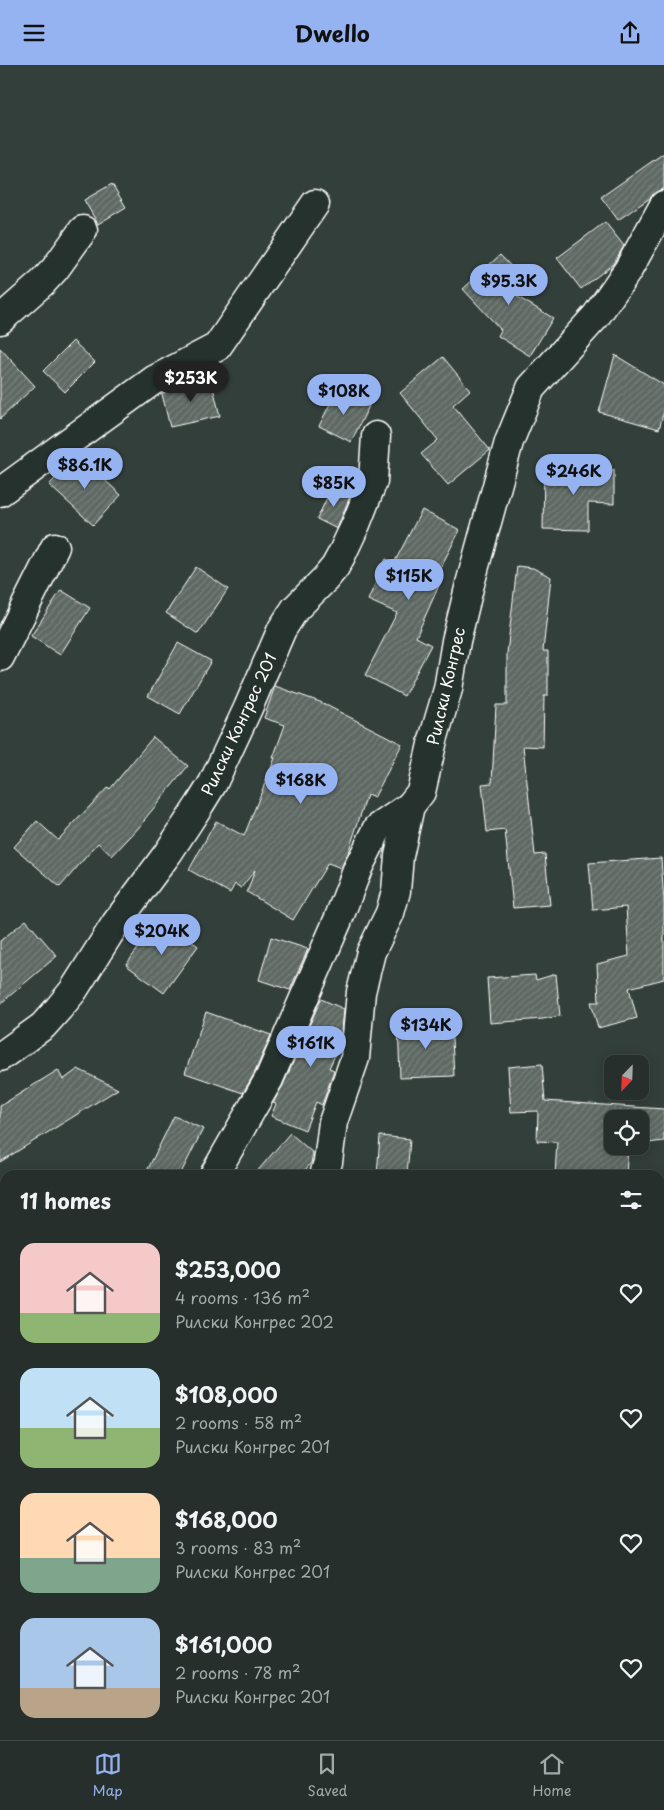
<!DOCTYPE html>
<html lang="en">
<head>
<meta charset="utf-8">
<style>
	:root { --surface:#262f2c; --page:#323b38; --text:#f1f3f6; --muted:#a4a9a9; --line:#424a48; --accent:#95b2f1 }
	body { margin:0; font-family:"Playpen Sans",sans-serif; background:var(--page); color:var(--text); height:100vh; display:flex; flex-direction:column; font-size:19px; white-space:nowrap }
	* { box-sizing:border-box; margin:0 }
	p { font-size:16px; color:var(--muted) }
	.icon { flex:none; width:28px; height:28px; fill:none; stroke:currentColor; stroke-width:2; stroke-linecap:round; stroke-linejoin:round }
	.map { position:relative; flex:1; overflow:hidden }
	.sheet { position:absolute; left:0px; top:1105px; width:665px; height:570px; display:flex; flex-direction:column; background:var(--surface); border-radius:15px 15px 0 0; box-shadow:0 2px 12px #0003,0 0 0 1px var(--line) }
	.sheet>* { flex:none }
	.needle { width:32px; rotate:203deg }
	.tools { position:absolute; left:604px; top:990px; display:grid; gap:10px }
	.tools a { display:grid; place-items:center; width:45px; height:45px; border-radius:10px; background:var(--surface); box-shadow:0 2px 12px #0003,0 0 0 1px var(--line); font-size:25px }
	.price { position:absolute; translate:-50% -42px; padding:0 11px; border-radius:18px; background:var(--accent); color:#111; font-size:16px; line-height:32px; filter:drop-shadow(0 1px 2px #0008) }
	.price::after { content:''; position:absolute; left:50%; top:30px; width:15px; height:11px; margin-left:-8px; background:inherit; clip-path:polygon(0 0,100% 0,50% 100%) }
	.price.current { background:#222; color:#fff }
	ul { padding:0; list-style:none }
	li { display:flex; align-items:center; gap:15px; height:125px; padding:0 20px }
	li span { display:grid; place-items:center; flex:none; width:140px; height:100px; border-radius:15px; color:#555 }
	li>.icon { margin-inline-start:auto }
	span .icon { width:60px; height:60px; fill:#fffc; stroke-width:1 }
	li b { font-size:21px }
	h2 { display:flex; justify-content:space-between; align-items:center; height:60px; padding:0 20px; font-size:21px }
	header { display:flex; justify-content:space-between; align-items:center; height:65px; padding:0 20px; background:var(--accent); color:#111; font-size:22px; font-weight:700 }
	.menu { display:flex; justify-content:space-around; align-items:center; height:70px; border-top:1px solid var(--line); background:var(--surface); font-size:14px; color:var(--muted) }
	.menu a { display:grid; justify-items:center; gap:2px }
	.menu .current { color:var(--accent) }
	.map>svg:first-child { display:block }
	.building { fill:url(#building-hatch); stroke:#fff }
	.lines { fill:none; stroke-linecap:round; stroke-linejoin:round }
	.minor-casing { stroke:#fff; stroke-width:31 }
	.minor { stroke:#26332d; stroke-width:28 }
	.labels { text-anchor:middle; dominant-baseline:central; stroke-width:4; stroke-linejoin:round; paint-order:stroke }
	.street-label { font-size:16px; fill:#fff; stroke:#26332d }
</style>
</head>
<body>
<header><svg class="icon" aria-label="menu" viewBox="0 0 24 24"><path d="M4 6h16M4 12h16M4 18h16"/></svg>Dwello<svg class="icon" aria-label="share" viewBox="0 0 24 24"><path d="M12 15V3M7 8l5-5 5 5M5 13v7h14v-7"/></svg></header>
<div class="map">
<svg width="664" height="1675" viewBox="0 0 664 1675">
	<defs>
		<pattern id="building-hatch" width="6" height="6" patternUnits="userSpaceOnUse" patternTransform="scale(1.25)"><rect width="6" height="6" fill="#5f6964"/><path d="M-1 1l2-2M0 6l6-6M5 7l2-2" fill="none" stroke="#77807b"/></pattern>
	</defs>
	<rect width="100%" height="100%" fill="#333f3a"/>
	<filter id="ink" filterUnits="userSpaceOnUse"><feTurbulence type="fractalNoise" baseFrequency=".02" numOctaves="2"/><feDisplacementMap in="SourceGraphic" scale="10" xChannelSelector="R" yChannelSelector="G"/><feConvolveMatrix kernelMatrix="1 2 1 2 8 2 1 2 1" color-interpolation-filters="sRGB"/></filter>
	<g filter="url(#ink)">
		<g class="building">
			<polygon points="664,88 664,123 656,127 650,133 618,155 601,132"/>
			<polygon points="112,119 126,142 98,159 84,135"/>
			<polygon points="605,157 624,181 613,199 581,224 557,193"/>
			<polygon points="500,190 528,219 516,231 553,253 530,291 498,271 501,265 463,224"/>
			<polygon points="73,276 95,297 65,327 43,306"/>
			<polygon points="0,283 35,321 0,354"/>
			<polygon points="615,290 664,320 664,346 659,364 599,347"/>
			<polygon points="443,292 470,325 453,340 490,385 448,420 421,389 438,375 400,328"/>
			<polygon points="211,314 220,351 170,362 162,329 173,323"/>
			<polygon points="337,325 369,341 351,377 319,361"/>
			<polygon points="78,390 121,430 93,460 49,420"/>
			<polygon points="544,404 614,405 614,439 588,438 588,465 543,464"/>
			<polygon points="332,422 350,431 337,464 317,454"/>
			<polygon points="422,445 460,465 434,515 440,518 416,572 431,580 404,631 365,610 397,548 368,535 386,494 394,498"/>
			<polygon points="517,501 533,503 551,512 543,586 548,586 548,631 544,631 543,682 523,681 535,790 545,789 550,840 513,843 505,765 487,767 482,719 492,718 496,640 507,640 507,588"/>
			<polygon points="196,502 228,524 198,569 166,548"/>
			<polygon points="61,525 90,543 60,590 31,571"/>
			<polygon points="178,578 211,596 180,649 148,631"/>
			<polygon points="275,621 320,637 402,679 374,733 367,730 348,788 341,803 328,798 293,855 247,827 255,805 241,823 235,819 230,828 189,805 216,756 244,771 275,693 273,693 285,660 264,653"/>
			<polygon points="153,672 188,701 144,755 145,756 112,791 98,778 60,822 14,782 37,756 58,775 108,722 110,724"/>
			<polygon points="661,793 664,837 664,914 629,923 637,953 598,963 591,937 599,937 597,899 629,891 626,842 593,845 589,798"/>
			<polygon points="160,853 198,881 164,928 126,900"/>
			<polygon points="26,855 57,891 0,939 0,876"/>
			<polygon points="271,872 308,884 290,925 259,915"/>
			<polygon points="556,909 560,951 543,954 490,958 487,913 535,910 536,915"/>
			<polygon points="321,934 344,944 341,977 329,1003 334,1005 322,1040 316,1037 305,1065 271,1051 276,1039 273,1038 283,1020"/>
			<polygon points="206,947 271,970 255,1007 243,1028 185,1008"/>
			<polygon points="451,956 454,1011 400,1013 398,958"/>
			<polygon points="542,999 545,1036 664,1044 664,1076 640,1079 640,1054 612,1054 612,1081 638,1081 628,1082 626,1110 555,1110 557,1077 537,1076 538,1046 511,1047 508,1002"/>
			<polygon points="78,1004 118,1024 0,1097 0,1041 58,1005 63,1015"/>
			<polygon points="174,1051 203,1064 180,1110 145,1110"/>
			<polygon points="290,1068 313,1088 311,1098 301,1110 254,1110"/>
			<polygon points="380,1071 410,1074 407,1110 377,1110"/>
		</g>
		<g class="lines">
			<defs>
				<g id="minor">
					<polyline points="0,255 43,217 55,204 83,165"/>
					<polyline points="0,427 154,315 217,282 315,139"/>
					<polyline points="0,592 55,482"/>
					<polyline points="0,992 43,961 59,943 73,926 116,858 168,788 200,739 213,718 248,643 282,564 295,544 325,514 335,502 341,491 356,459 373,416 376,371"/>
					<polyline points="214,1110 269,1014 338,855 358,803 378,763 410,741"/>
					<polyline points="324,1110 328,1097 333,1057 355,993 361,927 371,887 390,848 396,826 399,791 410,741 421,727 433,675 448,624 456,576 470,519 509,377 531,323 596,251 628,205 664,140"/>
					<polyline points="660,1272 664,1265"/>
					<polyline points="0,1331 5,1320"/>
					<polyline points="0,1653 5,1651"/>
					<polyline points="2,1675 10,1670"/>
					<polyline points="71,1675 72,1670"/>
					<polyline points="308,1675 310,1670"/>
					<polyline points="379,1675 384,1670"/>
				</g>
			</defs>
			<use href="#minor" class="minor-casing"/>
			<use href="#minor" class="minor"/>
		</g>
	</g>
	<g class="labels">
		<g class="street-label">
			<text transform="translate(445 621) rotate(-77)">Рилски Конгрес</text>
			<text transform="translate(238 659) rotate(-65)">Рилски Конгрес 201</text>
		</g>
	</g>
</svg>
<div class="tools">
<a><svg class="needle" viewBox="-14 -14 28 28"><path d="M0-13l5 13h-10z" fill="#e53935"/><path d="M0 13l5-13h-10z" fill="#a4a9a9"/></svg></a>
<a><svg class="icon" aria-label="locate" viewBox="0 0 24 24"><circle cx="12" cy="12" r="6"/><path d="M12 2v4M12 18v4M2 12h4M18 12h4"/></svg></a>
</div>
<b class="price" style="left:509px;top:241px">$95.3K</b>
<b class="price current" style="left:191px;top:338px">$253K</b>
<b class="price" style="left:344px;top:351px">$108K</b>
<b class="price" style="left:85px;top:425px">$86.1K</b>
<b class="price" style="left:574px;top:431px">$246K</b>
<b class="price" style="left:334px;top:443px">$85K</b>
<b class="price" style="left:409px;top:536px">$115K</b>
<b class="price" style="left:301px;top:740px">$168K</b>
<b class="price" style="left:162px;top:891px">$204K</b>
<b class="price" style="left:426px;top:985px">$134K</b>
<b class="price" style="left:311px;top:1003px">$161K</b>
<section class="sheet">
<h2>11 homes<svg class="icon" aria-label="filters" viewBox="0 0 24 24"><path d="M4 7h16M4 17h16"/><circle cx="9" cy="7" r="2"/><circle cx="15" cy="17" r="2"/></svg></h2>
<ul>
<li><span style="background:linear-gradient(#f6c9c9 70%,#8fb573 0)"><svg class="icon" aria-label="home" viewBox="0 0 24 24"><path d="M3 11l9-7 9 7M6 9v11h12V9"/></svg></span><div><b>$253,000</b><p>4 rooms · 136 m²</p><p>Рилски Конгрес 202</p></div><svg class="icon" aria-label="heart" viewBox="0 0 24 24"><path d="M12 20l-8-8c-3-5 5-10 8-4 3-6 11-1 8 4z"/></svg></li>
<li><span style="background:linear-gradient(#bfe0f5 60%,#8fb573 0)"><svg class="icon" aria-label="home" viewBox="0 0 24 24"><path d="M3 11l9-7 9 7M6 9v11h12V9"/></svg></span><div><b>$108,000</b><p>2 rooms · 58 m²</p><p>Рилски Конгрес 201</p></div><svg class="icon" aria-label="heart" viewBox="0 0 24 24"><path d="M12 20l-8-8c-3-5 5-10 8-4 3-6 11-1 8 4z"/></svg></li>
<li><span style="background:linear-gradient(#ffd9b3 65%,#7fa58c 0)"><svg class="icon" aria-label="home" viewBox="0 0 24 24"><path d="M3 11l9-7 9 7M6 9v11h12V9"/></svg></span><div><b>$168,000</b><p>3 rooms · 83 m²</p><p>Рилски Конгрес 201</p></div><svg class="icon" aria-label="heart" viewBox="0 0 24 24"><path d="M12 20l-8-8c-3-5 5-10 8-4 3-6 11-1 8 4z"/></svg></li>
<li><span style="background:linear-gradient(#a9c7e8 70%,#b9a48a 0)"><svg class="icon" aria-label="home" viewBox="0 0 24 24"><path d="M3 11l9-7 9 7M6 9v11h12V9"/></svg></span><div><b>$161,000</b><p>2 rooms · 78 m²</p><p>Рилски Конгрес 201</p></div><svg class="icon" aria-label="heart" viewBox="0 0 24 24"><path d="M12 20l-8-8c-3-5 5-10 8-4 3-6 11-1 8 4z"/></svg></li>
</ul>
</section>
</div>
<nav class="menu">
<a class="current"><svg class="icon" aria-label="map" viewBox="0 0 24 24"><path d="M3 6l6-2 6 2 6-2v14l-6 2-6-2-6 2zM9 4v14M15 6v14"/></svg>Map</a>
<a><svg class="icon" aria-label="saved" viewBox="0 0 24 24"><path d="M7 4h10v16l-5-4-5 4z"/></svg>Saved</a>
<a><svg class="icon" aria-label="home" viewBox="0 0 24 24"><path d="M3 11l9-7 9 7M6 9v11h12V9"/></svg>Home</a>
</nav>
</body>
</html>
